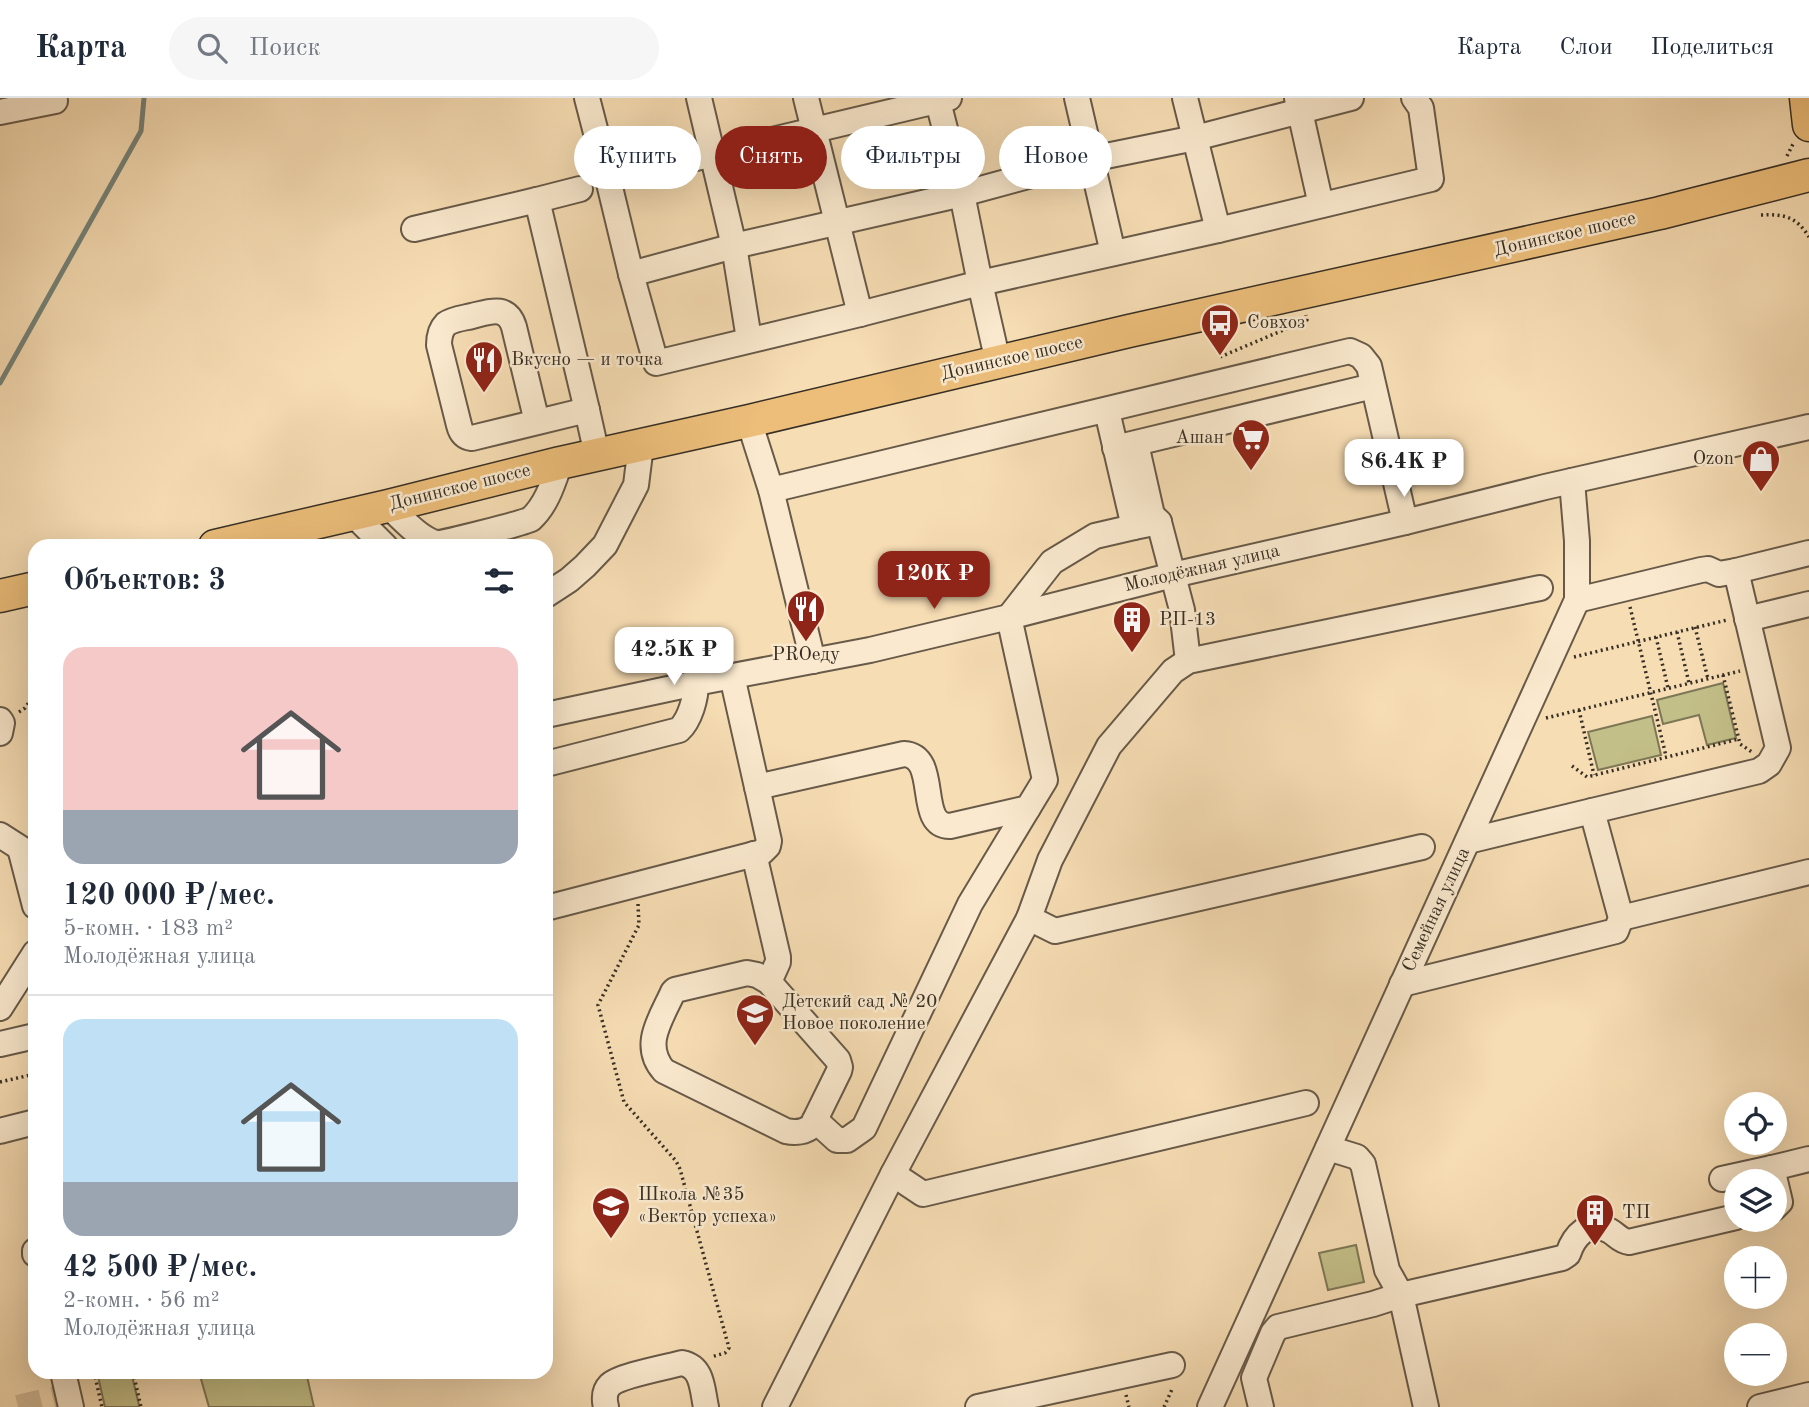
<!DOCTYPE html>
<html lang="ru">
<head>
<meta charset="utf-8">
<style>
	:root { --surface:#fff; --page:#f6f6f7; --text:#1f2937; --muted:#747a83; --line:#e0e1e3; --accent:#8f2418 }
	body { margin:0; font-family:"Old Standard TT",serif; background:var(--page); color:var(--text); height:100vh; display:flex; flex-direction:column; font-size:26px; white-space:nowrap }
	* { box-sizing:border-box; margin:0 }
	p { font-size:23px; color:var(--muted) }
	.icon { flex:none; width:38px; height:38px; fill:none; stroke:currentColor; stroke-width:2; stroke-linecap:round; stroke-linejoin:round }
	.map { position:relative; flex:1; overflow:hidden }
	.side { position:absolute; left:28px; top:441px; width:525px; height:840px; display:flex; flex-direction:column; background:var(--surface); border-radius:21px; box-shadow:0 7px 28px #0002 }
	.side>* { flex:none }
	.top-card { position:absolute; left:574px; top:28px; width:665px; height:63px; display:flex; gap:14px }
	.controls { position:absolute; left:1724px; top:994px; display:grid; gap:14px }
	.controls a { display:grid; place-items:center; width:63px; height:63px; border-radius:50%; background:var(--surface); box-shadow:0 7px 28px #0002; font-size:35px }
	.price { position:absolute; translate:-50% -60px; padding:0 16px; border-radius:14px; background:#fff; color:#222; font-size:23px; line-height:46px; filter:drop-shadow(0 2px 4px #0008) }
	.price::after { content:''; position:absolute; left:50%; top:42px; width:21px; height:16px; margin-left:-10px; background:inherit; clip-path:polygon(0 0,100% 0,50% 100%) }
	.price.active { background:var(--accent); color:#fff }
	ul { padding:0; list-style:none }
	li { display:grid; align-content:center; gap:14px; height:371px; padding:0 35px }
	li+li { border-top:2px solid var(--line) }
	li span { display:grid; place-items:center; height:217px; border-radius:21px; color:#555 }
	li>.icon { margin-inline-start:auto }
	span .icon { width:126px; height:126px; fill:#fffc; stroke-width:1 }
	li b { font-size:30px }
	h2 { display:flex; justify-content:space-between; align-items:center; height:84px; padding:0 35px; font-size:30px }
	.tag { padding:0 24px; border-radius:32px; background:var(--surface); box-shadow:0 7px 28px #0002; font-size:24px; line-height:63px }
	.tag.active { background:var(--accent); color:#fff }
	header { display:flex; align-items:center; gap:42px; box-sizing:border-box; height:98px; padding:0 35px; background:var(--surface); border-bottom:2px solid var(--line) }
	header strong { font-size:33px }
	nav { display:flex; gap:38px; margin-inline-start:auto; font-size:24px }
	.search { width:490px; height:63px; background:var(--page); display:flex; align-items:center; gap:18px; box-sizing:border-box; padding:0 24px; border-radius:38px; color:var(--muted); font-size:26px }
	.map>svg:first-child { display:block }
	.green { fill:#c3bf88; stroke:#7d7756; stroke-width:2 }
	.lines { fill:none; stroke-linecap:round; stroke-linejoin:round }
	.stream { stroke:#75837a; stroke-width:5 }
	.minor-tunnel { stroke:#d1ba97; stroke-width:24; stroke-dasharray:24 12; stroke-linecap:butt }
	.minor-casing { stroke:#675a49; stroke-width:28 }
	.major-casing { stroke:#372f25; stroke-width:35 }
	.path { stroke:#372f25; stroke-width:3.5; stroke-dasharray:2 3.5; stroke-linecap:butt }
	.minor { stroke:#fae9ce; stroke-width:24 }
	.major { stroke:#ecbe7a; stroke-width:32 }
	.labels { text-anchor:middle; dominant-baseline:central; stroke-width:5; stroke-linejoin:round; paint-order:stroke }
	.street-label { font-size:19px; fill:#372f25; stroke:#fae9ce }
	.poi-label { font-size:19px; fill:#372f25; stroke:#fae9ce; text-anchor:start }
</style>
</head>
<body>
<header>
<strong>Карта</strong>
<div class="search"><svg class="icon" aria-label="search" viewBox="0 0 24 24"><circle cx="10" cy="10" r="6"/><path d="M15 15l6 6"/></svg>Поиск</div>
<nav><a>Карта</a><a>Слои</a><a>Поделиться</a></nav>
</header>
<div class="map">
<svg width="1809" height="1309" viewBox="0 0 1809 1309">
	<rect width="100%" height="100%" fill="#f7ddb4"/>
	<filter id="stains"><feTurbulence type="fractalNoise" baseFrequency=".00286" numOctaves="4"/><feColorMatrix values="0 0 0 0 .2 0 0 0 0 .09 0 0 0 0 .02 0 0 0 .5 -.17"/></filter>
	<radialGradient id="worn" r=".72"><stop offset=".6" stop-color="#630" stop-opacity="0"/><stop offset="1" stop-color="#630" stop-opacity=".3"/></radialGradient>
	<g class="green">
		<polygon points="1723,585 1736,640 1707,647 1699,617 1663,626 1657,602"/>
		<polygon points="1652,618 1661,657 1598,672 1588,634"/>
		<polygon points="1356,1147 1364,1184 1328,1192 1319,1155"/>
		<polygon points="97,1274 131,1274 139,1307 138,1309 105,1309"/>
		<polygon points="199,1274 306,1274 314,1309 209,1309"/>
	</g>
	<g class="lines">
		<polyline class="stream" points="0,285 141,33 144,0"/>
		<polyline class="minor-tunnel" points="18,1309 68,1297"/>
		<defs>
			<g id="minor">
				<polyline points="587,0 608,81 631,176 656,265 860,216 980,185 1218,132 1431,81 1421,10 1414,0"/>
				<polyline points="699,0 734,148 749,241"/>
				<polyline points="806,0 860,216"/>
				<polyline points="937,0 962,96 980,185 998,264"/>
				<polyline points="1077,0 1113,155"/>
				<polyline points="1185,0 1218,132"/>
				<polyline points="1297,0 1321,107"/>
				<polyline points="0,14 55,3"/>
				<polyline points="608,81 949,0"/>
				<polyline points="537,102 580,91"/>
				<polyline points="414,131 537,102 587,312"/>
				<polyline points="631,176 734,148 962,96 1091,61 1195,40 1351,0"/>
				<polyline points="1107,313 1134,429 1159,424 1182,512 1188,563"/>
				<polyline points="749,323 771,392 813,563"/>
				<path d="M537 324 514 229C507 206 489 214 472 218 464 220 453 221 446 226 440 232 439 239 439 247L459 327C461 335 464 339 472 340L587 312 597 357"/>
				<polyline points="1136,346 1152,417 1159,424"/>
				<polyline points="1115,350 1373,288"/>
				<polyline points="771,392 1350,253 1361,258 1369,268 1405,424"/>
				<path d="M388 408C402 420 418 440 436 445 442 446 523 425 531 421 547 406 553 385 560 365"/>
				<polyline points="353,416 385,448"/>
				<polyline points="546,497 569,482 585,468 605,447 636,387 641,347"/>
				<polyline points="1577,502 1701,472 1708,471 1719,476 1736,473"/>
				<polyline points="1747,521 1809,506"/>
				<path d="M732 578 757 689 904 656C941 658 915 728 950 728L1028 710 1045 682 1009 519 1052 464 1095 438 1134 429"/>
				<polyline points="546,617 696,585"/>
				<polyline points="0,622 2,625 0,635"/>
				<path d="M546 666 679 632C690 622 696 600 696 585L870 552 1009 519 1173 477 1405 424 1545 389 1809 329"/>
				<polyline points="0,737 25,753"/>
				<polyline points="1468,743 1592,713"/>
				<polyline points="21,754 35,808"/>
				<path d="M754 756 778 859V864L769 884 838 962 840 969 839 973 812 1028C805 1034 795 1035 786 1033L664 973C641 947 661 921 673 894L675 892 747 875 757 877 769 884"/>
				<polyline points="546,810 762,754 768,748 769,743 757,689"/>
				<polyline points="1029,820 1055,833 1422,749"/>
				<polyline points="1621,820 1809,774"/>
				<polyline points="1402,886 1616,833 1621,820 1592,713 1759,673 1769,666 1778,650 1736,473 1809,455"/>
				<polyline points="0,910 35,855"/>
				<polyline points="0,946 35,938"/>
				<polyline points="815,1022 837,1042 847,1042 864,1030 970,806 1028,710"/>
				<polyline points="0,1033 35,1024"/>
				<polyline points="893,1076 923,1096 1306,1005"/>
				<polyline points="1722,1081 1772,1070"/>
				<polyline points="1774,1110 1780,1104 1772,1070 1809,1061"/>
				<polyline points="35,1153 35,1156"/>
				<polyline points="63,1274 71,1309"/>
				<path d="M606 1309C604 1301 604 1293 610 1287 619 1278 667 1269 682 1265 703 1269 702 1291 706 1309"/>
				<polyline points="775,1309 893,1076 1029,820 1050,762 1109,648 1173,573 1188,563 1540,490"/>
				<polyline points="978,1309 1172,1267"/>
				<polyline points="1210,1309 1577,502 1577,443 1572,383"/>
				<polyline points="1261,1309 1254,1280 1273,1235 1278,1229 1373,1206 1401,1197 1387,1172 1363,1066 1357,1059 1328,1050"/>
				<path d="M1426 1309 1401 1197 1562 1160 1568 1156C1574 1138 1588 1121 1610 1133 1617 1137 1620 1143 1629 1144L1736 1119"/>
				<polyline points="1760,1309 1809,1297"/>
			</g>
			<g id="major">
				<polyline points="1806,0 1809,27"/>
				<polyline points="215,448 388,408 560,365 749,323 1129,233 1660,115 1809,77"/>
				<polyline points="0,498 35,490"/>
			</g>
		</defs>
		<use href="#minor" class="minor-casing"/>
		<use href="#major" class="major-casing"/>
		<g class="path">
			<polyline points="1787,58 1794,44"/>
			<path d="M1761 117C1784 116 1796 118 1809 139"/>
			<polyline points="1220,259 1307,222 1306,217"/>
			<polyline points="1630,509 1666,658"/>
			<polyline points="1695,529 1708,581"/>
			<polyline points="1677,534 1689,585"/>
			<polyline points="1656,539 1668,590"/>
			<polyline points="1574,559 1727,522"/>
			<polyline points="1723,577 1740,646 1752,654"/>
			<polyline points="1579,612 1594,677"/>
			<polyline points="19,614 25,610 35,595"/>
			<polyline points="1546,620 1740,573"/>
			<polyline points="1572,668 1587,679 1739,641"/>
			<polyline points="638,806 639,827 598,907 624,1004 676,1063 680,1071 729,1250 725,1255 711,1259"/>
			<polyline points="0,984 35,976"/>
			<polyline points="94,1274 102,1309"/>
			<polyline points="133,1274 141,1309"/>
			<polyline points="1126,1297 1129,1309"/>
			<polyline points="1164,1309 1173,1289"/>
		</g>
		<use href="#minor" class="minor"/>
		<use href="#major" class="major"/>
	</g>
	<defs>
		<symbol id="bus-pin" viewBox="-11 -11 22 30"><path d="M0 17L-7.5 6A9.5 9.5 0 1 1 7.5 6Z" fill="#8f2418" stroke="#fae9ce"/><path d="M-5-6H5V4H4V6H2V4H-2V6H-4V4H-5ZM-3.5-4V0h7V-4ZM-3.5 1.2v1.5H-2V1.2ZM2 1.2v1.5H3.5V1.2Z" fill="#fff"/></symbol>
		<symbol id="restaurant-pin" viewBox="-11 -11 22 30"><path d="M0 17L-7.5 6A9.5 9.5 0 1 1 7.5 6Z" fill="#8f2418" stroke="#fae9ce"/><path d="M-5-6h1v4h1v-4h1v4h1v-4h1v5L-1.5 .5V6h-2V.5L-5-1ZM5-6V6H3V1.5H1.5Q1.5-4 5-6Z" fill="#fff"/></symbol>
		<symbol id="supermarket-pin" viewBox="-11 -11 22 30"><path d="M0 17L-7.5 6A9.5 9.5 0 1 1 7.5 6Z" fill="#8f2418" stroke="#fae9ce"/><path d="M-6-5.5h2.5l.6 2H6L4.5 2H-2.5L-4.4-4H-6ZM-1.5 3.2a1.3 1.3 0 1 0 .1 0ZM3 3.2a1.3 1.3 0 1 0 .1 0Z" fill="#fff"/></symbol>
		<symbol id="shop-pin" viewBox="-11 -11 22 30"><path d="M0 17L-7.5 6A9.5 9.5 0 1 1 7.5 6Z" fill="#8f2418" stroke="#fae9ce"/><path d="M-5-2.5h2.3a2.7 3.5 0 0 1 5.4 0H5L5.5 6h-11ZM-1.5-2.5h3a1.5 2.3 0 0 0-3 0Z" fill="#fff"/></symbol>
		<symbol id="building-pin" viewBox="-11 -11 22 30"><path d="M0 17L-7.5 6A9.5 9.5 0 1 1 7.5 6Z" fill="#8f2418" stroke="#fae9ce"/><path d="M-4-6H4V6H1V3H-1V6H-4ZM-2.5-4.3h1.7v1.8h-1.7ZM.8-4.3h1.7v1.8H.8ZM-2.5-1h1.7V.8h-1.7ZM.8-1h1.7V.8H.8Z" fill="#fff"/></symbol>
		<symbol id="school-pin" viewBox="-11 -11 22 30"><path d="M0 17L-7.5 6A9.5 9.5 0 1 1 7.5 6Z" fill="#8f2418" stroke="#fae9ce"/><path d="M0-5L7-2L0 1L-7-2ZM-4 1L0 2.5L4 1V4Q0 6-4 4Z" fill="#fff"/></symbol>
	</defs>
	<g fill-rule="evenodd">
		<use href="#bus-pin" x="1198" y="203" width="44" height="60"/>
		<use href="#restaurant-pin" x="462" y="240" width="44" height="60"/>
		<use href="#supermarket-pin" x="1229" y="318" width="44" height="60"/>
		<use href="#shop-pin" x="1739" y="339" width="44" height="60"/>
		<use href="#restaurant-pin" x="784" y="489" width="44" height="60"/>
		<use href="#building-pin" x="1110" y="500" width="44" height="60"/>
		<use href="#school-pin" x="733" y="893" width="44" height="60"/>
		<use href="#school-pin" x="589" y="1086" width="44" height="60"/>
		<use href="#building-pin" x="1573" y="1093" width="44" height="60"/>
	</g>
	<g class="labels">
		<g class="street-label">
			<text transform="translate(1565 137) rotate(-13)">Донинское шоссе</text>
			<text transform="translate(1012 261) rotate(-13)">Донинское шоссе</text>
			<text transform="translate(460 390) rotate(-14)">Донинское шоссе</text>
			<text transform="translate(1202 471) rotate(-13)">Молодёжная улица</text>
			<text transform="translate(1437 812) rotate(-65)">Семейная улица</text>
		</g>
		<g class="poi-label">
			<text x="1247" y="225">Совхоз</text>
			<text x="511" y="262">Вкусно — и точка</text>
			<text x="1224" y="340" text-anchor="end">Ашан</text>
			<text x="1734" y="361" text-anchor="end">Ozon</text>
			<text x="1159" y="522">РП-13</text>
			<text x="806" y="557" text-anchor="middle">PROеду</text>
			<text x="782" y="904">Детский сад № 20<tspan x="782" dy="22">Новое поколение</tspan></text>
			<text x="638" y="1097">Школа №35<tspan x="638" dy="22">«Вектор успеха»</tspan></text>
			<text x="1622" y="1115">ТП</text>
		</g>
	</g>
	<rect width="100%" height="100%" filter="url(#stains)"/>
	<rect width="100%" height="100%" fill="url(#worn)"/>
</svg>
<div class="controls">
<a><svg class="icon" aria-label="locate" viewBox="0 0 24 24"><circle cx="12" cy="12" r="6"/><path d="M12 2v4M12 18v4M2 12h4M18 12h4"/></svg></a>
<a><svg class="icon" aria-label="layers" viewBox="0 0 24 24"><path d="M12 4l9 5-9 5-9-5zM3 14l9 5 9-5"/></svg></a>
<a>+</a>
<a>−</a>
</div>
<b class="price" style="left:1404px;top:401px">86.4K ₽</b>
<b class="price active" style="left:934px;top:513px">120K ₽</b>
<b class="price" style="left:674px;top:589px">42.5K ₽</b>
<div class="top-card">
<a class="tag">Купить</a>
<a class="tag active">Снять</a>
<a class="tag">Фильтры</a>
<a class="tag">Новое</a>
</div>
<section class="side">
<h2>Объектов: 3<svg class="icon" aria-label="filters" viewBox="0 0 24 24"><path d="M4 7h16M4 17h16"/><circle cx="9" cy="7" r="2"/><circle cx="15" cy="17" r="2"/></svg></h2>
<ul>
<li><span style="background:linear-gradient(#f6c9c9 75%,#9aa5b1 0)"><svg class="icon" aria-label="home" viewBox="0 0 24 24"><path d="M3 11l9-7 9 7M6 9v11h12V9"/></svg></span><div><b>120 000 ₽/мес.</b><p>5-комн. · 183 m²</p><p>Молодёжная улица</p></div></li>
<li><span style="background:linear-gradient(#bfe0f5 75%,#9aa5b1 0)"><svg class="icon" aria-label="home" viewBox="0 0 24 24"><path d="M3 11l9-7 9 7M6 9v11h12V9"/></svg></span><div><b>42 500 ₽/мес.</b><p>2-комн. · 56 m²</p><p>Молодёжная улица</p></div></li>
</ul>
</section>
</div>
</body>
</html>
